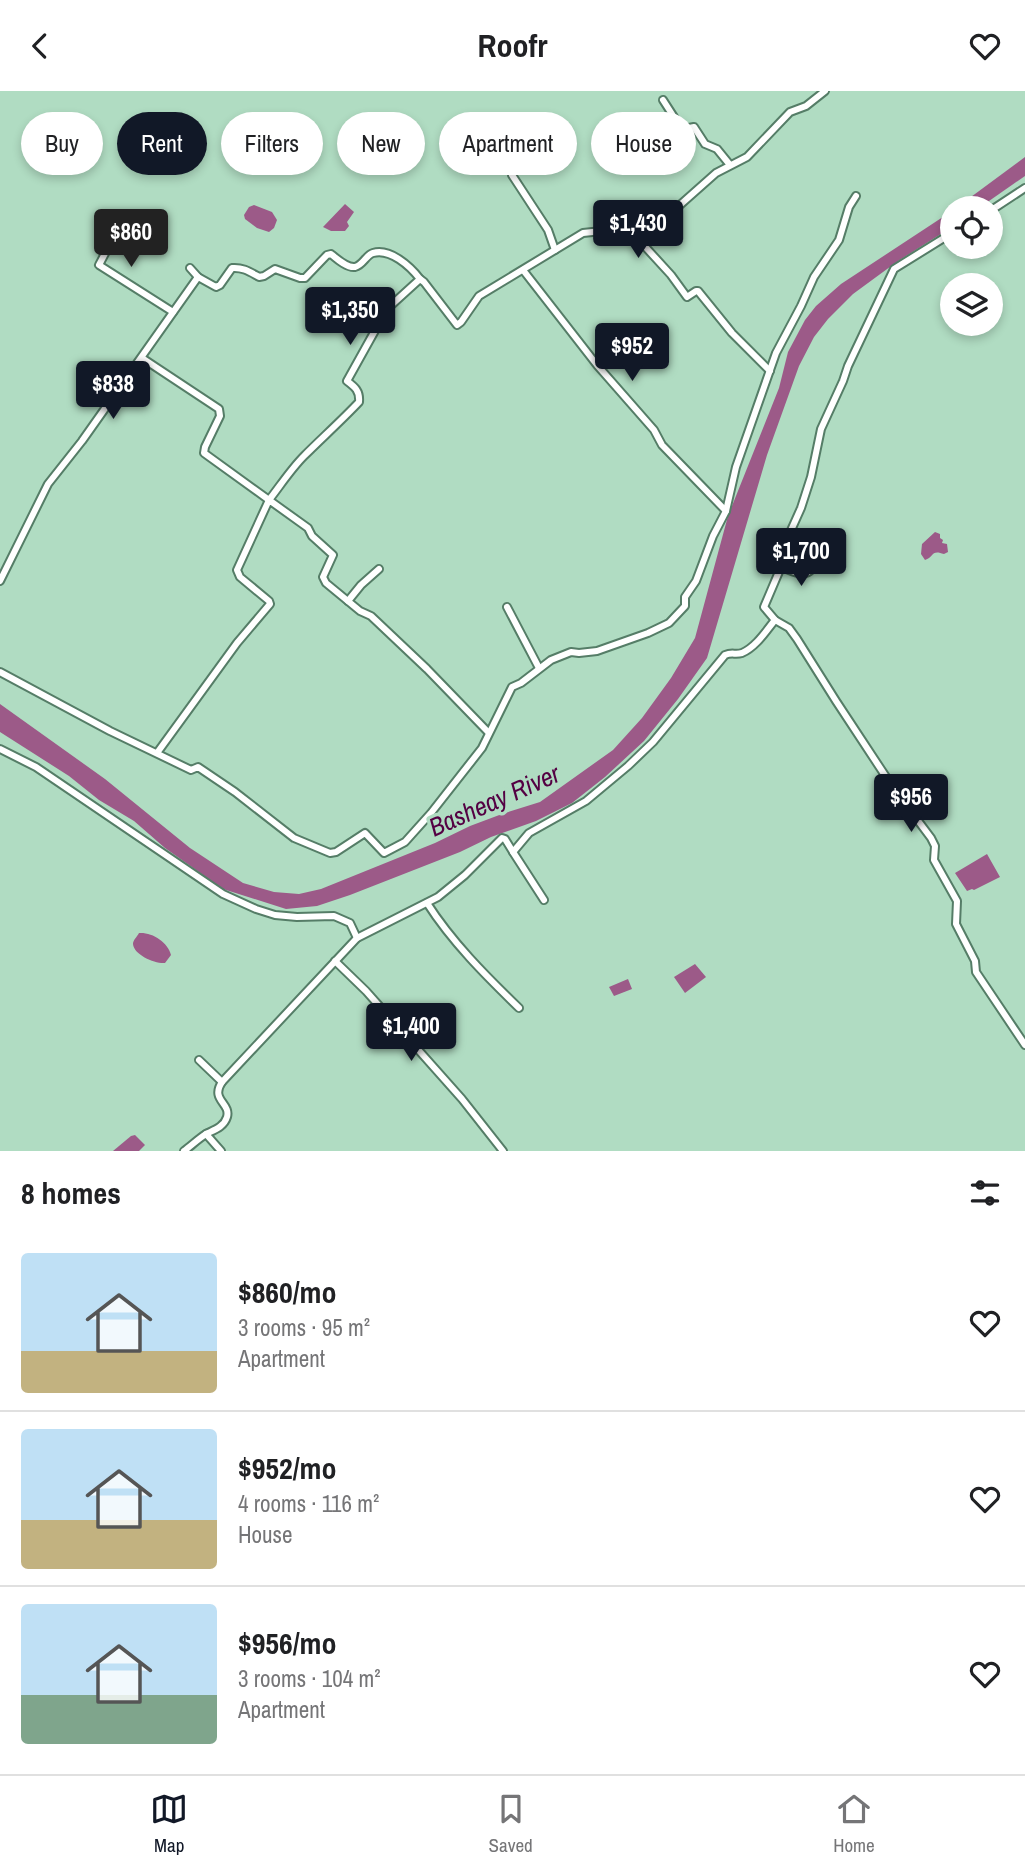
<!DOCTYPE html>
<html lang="en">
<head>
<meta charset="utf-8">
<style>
	:root { --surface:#fff; --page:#f6f6f6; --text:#202124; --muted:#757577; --line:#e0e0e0; --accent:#111827 }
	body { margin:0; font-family:"Archivo Narrow",sans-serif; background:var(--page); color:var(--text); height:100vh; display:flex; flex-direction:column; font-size:26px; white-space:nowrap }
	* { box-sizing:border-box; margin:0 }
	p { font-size:23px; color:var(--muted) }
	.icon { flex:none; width:38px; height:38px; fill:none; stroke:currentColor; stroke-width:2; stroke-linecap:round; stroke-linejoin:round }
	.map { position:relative; height:1060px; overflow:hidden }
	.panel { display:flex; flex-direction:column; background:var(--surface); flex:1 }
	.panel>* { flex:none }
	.banner { position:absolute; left:21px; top:21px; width:984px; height:63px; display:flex; gap:14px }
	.controls { position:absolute; left:940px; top:105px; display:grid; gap:14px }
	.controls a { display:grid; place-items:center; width:63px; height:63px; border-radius:50%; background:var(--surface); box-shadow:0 4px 10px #0003; font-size:35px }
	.price { position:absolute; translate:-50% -60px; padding:0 16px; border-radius:7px; background:var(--accent); color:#fff; font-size:23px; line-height:46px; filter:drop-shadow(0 2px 4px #0008) }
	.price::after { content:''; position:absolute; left:50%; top:42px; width:21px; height:16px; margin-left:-10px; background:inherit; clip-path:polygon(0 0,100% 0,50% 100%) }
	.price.active { background:#222; color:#fff }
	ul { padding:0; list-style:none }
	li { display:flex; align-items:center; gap:21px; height:175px; padding:0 21px }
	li+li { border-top:2px solid var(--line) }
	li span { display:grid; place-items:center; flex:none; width:196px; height:140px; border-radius:7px; color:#555 }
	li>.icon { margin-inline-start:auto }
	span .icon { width:84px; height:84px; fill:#fffc; stroke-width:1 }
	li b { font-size:30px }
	h2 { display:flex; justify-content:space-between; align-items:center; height:84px; padding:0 21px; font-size:30px }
	.pill { padding:0 24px; border-radius:32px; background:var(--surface); box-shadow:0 4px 10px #0003; font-size:24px; line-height:63px }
	.pill.active { background:var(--accent); color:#fff }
	header { display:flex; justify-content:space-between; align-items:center; height:91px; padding:0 21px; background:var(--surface); font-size:32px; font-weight:700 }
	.menu { display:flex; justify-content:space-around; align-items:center; height:98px; border-top:2px solid var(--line); background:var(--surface); font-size:19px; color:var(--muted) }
	.menu a { display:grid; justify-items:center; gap:4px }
	.menu .active { color:var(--accent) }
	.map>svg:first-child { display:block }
	.water { fill:#9c5a88 }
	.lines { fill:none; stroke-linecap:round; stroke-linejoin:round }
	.street-casing { stroke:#557d67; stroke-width:10 }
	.street { stroke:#fff; stroke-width:6 }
	.labels { text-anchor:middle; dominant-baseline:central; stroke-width:7; stroke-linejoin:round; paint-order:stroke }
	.water-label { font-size:26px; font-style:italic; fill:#540043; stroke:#b0dcc2 }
</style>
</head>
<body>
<header><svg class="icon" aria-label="back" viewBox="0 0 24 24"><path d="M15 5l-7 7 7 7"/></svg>Roofr<svg class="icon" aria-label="heart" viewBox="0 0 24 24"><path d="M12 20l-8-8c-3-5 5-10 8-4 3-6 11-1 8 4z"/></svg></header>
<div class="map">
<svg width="1025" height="1060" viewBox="0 0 1025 1060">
	<rect width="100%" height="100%" fill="#b0dcc2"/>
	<g class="water">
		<polygon points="1025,66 1025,85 979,117 956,117"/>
		<polygon points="345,113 354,121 347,131 349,135 345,140 331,140 323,136"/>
		<polygon points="254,114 272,121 277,129 274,137 269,141 257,137 245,128 244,124 249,116"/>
		<polygon points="952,120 952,136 898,170 853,203 828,228 814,246 799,275 767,364 707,567 678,608 644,650 605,686 572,712 536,730 491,746 460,761 350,804 317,815 286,818 223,798 165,757 134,730 99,709 69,685 0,641 0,613 105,688 190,757 243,792 274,801 299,803 321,798 435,752 470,735 502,723 540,711 613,659 642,627 671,587 695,547 728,425 779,297 788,261 805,229 816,215 841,193"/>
		<path d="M935 441 940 443V447L943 449 942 452 947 453 948 461 944 463C931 458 934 466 925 469L921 463 922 453Z"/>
		<polygon points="987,763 1000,786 974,799 972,798 967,800 955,782"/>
		<path d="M139 842C152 841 168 851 171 864L165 872C155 873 134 864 133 853 133 849 137 846 139 842Z"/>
		<polygon points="695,873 706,886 685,902 674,886"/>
		<polygon points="628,888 632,898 614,905 609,896"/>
		<polygon points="135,1044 145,1054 139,1060 113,1060 131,1045"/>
	</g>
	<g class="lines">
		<defs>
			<g id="street">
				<polyline points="663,9 681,37 684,38 694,36 705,53 717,58 730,74"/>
				<polyline points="512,84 548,139 555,159"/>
				<polyline points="990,120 1025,97"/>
				<polyline points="124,126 99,174 173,221"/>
				<polyline points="523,179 597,274 654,339 662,354 726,420"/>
				<path d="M198 186 216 196 220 194 232 177C243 176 250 181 259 186L264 185 275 178 300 187H305L327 164 331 163C337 168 347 177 355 176 363 174 366 164 373 162 390 157 410 175 420 188"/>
				<path d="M142 267 219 318 220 325 205 356 204 362 269 409C280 395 291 378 304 365 322 347 341 330 359 311 360 300 355 296 347 290L387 218 420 188 424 191 457 234 461 231 479 205 583 142 602 140 639 149"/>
				<polyline points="770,280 732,242 698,200 696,200 687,206 671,184 639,149 654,137 716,82 747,66 790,21 806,15 825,0"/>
				<path d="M781 476C791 479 804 488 812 478"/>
				<polyline points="0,490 48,393 82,350 198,186 190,177"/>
				<polyline points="348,510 361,494 379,478"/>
				<polyline points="507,516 539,577"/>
				<polyline points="775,529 789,537 797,548 836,610 892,695 931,747 935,755 934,769 957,810 956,833 975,870 976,881 1025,954"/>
				<polyline points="0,581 110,640 191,679 198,676 235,701 294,747 330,762 336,761 365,742 384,762 405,751 431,722 482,657 512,596 521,592 551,569 571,561 579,562 597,560 648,542 669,532 685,515 685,506 696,490 713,445 726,420 736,376 776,262 801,215 814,186 839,149 849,116 856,105"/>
				<polyline points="0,658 36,676 223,803 256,818 275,824 297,826 334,825 350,832 357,847"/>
				<polyline points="157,662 237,552 270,513 269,510 240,486 237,479 269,409 308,437 312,445 333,464 323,486 326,492 360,520 371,525 427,578 488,641"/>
				<path d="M544 809 513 761 529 742 586 710 628 675 653 651 725 564C732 561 735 564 742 562 756 556 766 540 775 529L764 516 781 476 784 455 801 417 811 386 821 338 843 290 848 275 894 178 952 142"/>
				<path d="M427 812C452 851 485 884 519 917"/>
				<polyline points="335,870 366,900 462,1008 503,1060"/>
				<polyline points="199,969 222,991"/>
				<polyline points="206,1043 221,1060"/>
				<path d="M184 1060C191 1055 198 1048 206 1043 214 1039 224 1036 227 1026 231 1012 210 1009 222 991L357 847 438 806 465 784 502 747 505 748 513 761"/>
			</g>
		</defs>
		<use href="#street" class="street-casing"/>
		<use href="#street" class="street"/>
	</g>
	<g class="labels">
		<g class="water-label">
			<text transform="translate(494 709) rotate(-24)">Basheay River</text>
		</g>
	</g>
</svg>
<div class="controls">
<a><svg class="icon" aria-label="locate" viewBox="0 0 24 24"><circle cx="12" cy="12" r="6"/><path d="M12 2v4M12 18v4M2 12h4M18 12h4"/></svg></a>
<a><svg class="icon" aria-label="layers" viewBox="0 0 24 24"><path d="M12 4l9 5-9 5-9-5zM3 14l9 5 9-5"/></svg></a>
</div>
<b class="price" style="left:638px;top:169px">$1,430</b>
<b class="price active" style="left:131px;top:178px">$860</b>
<b class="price" style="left:350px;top:256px">$1,350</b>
<b class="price" style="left:632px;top:292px">$952</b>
<b class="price" style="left:113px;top:330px">$838</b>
<b class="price" style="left:801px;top:497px">$1,700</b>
<b class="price" style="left:911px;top:743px">$956</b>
<b class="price" style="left:411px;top:972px">$1,400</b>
<div class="banner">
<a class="pill">Buy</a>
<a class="pill active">Rent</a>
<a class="pill">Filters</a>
<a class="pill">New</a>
<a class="pill">Apartment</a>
<a class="pill">House</a>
</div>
</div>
<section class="panel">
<h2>8 homes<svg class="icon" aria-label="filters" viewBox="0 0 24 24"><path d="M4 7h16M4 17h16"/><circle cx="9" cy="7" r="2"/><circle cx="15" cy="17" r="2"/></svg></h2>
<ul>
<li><span style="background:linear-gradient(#bfe0f5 70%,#c2b280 0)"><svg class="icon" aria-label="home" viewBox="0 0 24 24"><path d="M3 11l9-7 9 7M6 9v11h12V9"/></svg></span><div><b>$860/mo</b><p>3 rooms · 95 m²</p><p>Apartment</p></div><svg class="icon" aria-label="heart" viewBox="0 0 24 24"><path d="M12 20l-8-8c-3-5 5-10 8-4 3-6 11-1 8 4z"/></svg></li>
<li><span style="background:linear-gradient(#bfe0f5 65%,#c2b280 0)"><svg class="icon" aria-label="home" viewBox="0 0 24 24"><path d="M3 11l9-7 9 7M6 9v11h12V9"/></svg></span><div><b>$952/mo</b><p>4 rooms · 116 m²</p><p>House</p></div><svg class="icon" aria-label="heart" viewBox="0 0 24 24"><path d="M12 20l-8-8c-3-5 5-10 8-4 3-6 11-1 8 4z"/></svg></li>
<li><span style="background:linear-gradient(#bfe0f5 65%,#7fa58c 0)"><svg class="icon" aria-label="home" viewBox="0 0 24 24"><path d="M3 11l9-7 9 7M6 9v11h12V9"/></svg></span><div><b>$956/mo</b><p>3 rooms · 104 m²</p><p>Apartment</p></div><svg class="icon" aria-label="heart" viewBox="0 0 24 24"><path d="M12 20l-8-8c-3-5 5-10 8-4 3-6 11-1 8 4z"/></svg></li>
</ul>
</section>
<nav class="menu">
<a class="active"><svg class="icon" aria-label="map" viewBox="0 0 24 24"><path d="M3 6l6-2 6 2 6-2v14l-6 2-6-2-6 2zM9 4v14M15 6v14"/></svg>Map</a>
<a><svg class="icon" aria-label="saved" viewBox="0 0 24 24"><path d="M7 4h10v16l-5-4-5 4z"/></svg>Saved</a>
<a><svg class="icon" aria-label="home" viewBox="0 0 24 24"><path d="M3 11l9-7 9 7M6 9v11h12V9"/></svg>Home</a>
</nav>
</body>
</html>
